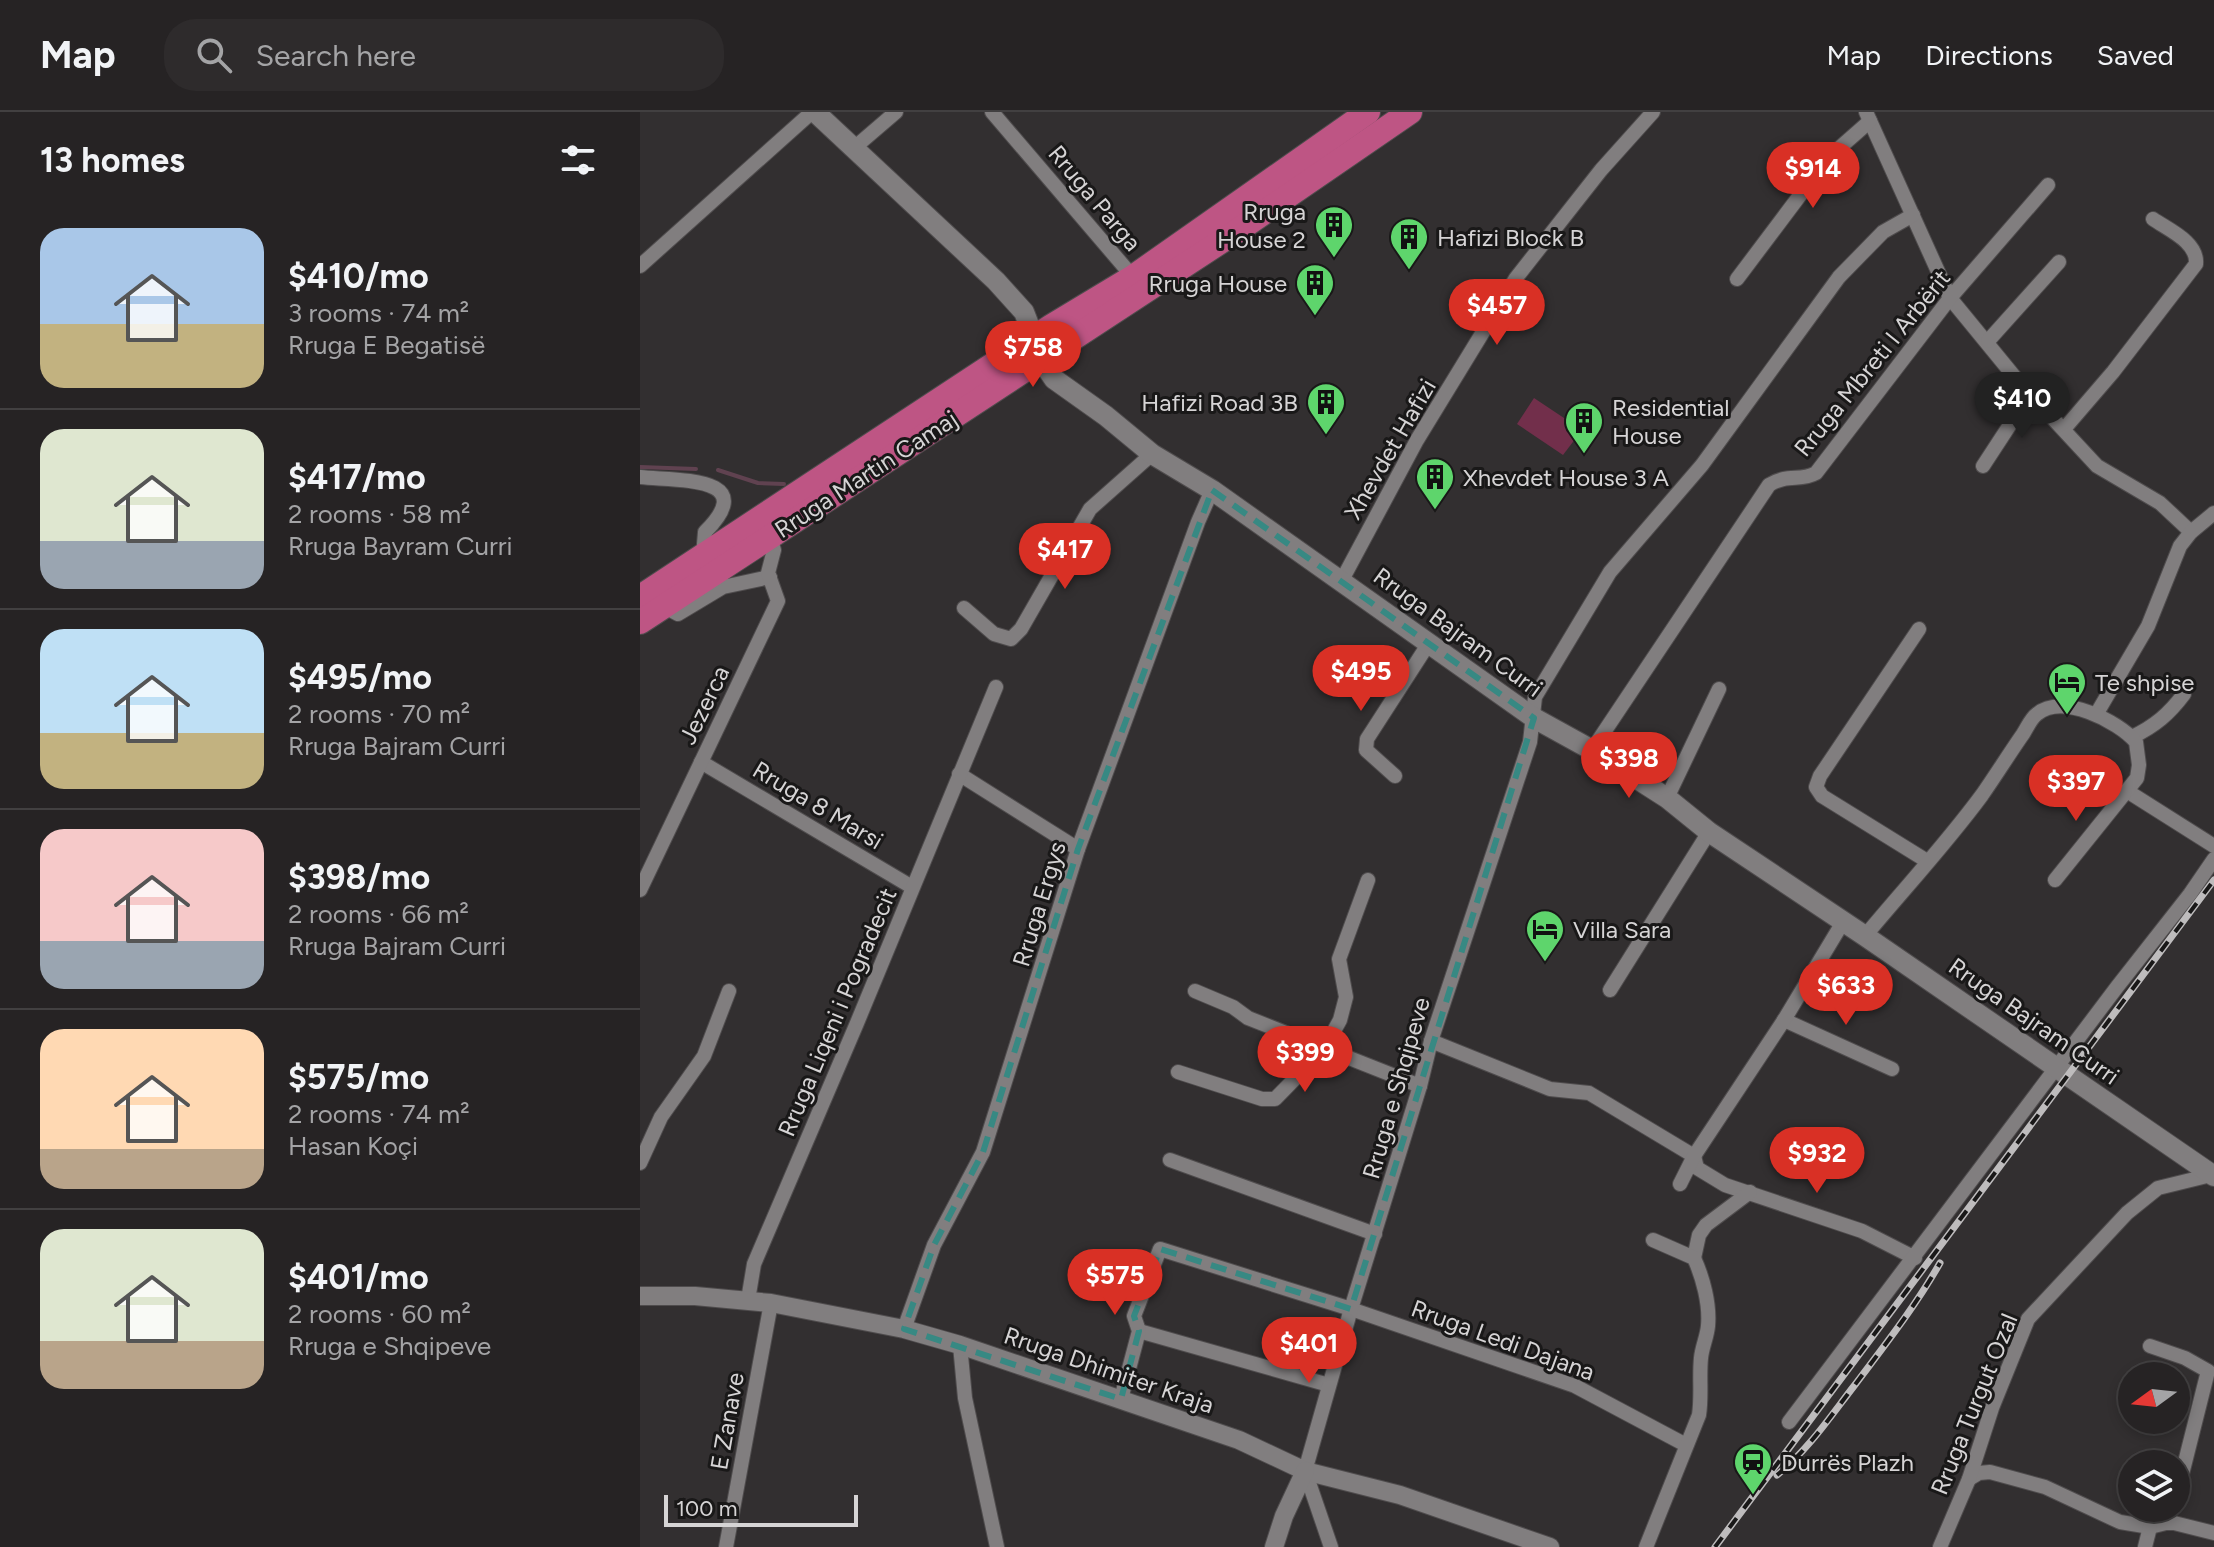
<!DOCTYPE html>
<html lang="en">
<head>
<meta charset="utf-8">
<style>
	:root { --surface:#262324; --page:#2e2b2c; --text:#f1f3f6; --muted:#a4a4a6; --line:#424041; --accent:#d93025 }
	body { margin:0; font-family:Figtree,sans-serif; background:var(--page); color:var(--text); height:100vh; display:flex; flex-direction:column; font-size:30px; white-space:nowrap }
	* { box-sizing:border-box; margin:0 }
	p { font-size:26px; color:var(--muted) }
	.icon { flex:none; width:44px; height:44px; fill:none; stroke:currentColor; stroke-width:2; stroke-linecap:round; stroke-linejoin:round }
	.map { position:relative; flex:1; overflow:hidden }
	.panel { display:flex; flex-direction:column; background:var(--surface); width:640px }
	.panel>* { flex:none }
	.needle { width:52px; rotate:255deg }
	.controls { position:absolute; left:1478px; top:1250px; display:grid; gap:16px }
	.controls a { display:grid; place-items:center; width:72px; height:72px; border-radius:50%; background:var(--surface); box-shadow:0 4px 12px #0003,0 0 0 2px var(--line); font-size:40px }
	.scale { position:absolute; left:24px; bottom:20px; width:194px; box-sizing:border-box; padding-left:8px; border:4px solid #d6d4d5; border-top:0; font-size:22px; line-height:28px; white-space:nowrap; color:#d6d4d5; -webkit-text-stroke:6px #191818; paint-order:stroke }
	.price { position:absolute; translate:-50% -68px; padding:0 18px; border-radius:28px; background:var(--accent); color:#fff; font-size:26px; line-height:52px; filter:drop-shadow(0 2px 4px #0008) }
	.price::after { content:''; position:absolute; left:50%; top:48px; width:24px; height:18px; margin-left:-12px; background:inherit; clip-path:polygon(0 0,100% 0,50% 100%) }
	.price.current { background:#222; color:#fff }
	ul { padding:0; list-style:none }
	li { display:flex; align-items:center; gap:24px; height:200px; padding:0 40px }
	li+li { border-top:2px solid var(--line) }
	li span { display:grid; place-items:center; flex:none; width:224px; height:160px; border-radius:24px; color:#555 }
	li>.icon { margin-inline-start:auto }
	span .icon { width:96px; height:96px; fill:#fffc; stroke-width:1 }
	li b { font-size:34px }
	h2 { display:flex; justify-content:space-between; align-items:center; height:96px; padding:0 40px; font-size:34px }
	header { display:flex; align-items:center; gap:48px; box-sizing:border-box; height:112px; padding:0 40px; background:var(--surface); border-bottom:2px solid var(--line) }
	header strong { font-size:38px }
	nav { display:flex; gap:44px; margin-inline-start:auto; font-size:28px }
	.search { width:560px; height:72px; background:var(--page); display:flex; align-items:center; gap:20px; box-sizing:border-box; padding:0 28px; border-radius:32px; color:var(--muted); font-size:30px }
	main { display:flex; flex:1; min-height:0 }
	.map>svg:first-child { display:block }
	.green { fill:#722f4b }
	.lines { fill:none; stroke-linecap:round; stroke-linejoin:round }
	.stream { stroke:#604250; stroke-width:4 }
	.minor-casing { stroke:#4f4c4d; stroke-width:16 }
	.tertiary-casing { stroke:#4f4c4d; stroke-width:20 }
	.secondary-casing { stroke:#4f4c4d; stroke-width:22 }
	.trunk-casing { stroke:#4f4c4d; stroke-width:26 }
	.minor { stroke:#817e7f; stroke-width:14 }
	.tertiary { stroke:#817e7f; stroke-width:18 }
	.secondary { stroke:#817e7f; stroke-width:20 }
	.trunk { stroke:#be5584; stroke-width:24 }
	.rail-casing { stroke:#bebcbd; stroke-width:7 }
	.rail { stroke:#191818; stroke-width:4; stroke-dasharray:12; stroke-linecap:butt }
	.marked { fill:none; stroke:#378983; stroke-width:6; stroke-dasharray:16 10; stroke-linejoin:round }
	.labels { text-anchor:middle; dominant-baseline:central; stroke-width:6; stroke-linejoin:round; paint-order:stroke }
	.street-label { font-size:24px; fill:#d6d4d5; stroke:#191818 }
	.poi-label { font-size:24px; fill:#d6d4d5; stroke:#191818; text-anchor:start }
</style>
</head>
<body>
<header>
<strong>Map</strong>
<div class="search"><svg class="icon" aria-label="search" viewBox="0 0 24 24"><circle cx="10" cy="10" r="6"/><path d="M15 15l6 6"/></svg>Search here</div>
<nav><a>Map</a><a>Directions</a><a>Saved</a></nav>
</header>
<main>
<section class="panel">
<h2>13 homes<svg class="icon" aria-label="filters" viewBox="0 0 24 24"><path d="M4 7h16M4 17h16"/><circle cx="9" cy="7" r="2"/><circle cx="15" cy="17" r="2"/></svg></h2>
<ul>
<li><span style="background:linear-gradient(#a9c7e8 60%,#c2b280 0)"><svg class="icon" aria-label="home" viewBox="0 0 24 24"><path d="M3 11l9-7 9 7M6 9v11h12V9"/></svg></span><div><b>$410/mo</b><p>3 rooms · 74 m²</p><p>Rruga E Begatisë</p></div></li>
<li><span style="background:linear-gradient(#dfe7d0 70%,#9aa5b1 0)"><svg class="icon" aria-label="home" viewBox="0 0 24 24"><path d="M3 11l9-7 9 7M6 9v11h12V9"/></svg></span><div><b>$417/mo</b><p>2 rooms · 58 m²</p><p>Rruga Bayram Curri</p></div></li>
<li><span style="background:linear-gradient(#bfe0f5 65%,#c2b280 0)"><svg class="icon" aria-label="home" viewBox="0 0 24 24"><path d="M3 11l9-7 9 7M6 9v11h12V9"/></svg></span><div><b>$495/mo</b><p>2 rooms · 70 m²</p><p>Rruga Bajram Curri</p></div></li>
<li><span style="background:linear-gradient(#f6c9c9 70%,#9aa5b1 0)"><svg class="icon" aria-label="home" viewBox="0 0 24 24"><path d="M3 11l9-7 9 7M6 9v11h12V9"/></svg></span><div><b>$398/mo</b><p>2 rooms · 66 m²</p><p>Rruga Bajram Curri</p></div></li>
<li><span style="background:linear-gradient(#ffd9b3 75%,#b9a48a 0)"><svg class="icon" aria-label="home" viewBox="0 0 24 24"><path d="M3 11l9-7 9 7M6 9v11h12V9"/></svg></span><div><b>$575/mo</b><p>2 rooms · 74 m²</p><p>Hasan Koçi</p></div></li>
<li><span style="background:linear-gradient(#dfe7d0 70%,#b9a48a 0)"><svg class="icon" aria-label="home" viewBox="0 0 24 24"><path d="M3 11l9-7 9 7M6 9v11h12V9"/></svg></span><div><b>$401/mo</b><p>2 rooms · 60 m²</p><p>Rruga e Shqipeve</p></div></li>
</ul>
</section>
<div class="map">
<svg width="1574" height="1435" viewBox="0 0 1574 1435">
	<rect width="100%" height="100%" fill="#322f30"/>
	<polygon class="green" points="894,286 942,318 923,343 877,312"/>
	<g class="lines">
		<g class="stream">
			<polyline points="0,355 56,357"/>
			<polyline points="78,358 118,371 144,372"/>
		</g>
		<defs>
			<g id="minor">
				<polyline points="352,0 493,165"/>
				<polyline points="1226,0 1310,186 1378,269 1457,354 1520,391 1551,420"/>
				<polyline points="214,36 256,0"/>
				<polyline points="0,154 172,0"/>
				<polyline points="1097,167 1188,46 1230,9"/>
				<polyline points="1348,229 1419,150"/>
				<path d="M1424 317 1473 260 1556 152C1558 130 1529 118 1513 107"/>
				<polyline points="1343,354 1390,282"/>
				<path d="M0 365C35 369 122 363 65 420L63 444"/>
				<polyline points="702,468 777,328 876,166 961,58 1013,0"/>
				<polyline points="23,494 38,502 83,475 130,465"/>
				<polyline points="324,496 354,522 371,527 381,517 450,397 512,342"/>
				<polyline points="1279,517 1180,664 1176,675 1182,684 1287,749"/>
				<polyline points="1457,601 1508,514 1540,434 1551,420 1574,401"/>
				<path d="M1492 625C1515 614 1529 602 1544 582"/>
				<path d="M952 638 1129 373C1148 361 1160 370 1176 361L1310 186 1408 73"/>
				<polyline points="61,650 272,775"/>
				<polyline points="319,662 438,737"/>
				<polyline points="755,664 726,638 727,627 789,531"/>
				<polyline points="1487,679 1574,734"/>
				<polyline points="1027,686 1079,577"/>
				<polyline points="0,778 138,489 128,461 134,438 130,425"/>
				<path d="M1225 824C1264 777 1306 732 1342 683 1356 663 1369 642 1383 622 1387 616 1391 606 1397 602 1422 581 1478 609 1496 630L1499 653 1497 666 1415 768"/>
				<polyline points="970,878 1069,720"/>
				<polyline points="555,879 593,895 608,906 780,974"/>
				<polyline points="1144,908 1252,957"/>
				<polyline points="791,929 910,977 949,981 1054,1044 1057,1056 1085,1073 1222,1119 1275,1146"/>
				<polyline points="538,960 622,987 635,987 684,937 700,908 706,885 699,847 728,768"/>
				<polyline points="530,1048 735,1122"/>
				<polyline points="0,1051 21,1005 64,944 89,879"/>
				<polyline points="1040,1072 1054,1044 1144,908 1203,810"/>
				<polyline points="1054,1146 1059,1123 1066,1113 1110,1080"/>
				<polyline points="108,1188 114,1152 217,911 356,575"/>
				<polyline points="264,1217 294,1133 343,1040 438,737 558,410 572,378"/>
				<polyline points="499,1219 689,1273"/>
				<polyline points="320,1233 325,1286 357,1435"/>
				<polyline points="1510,1234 1545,1246 1568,1259 1536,1386"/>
				<polyline points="481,1287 499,1219 494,1204 520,1137 711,1197 935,1274 1046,1333"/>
				<polyline points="1149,1310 1477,875 1550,782 1574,747"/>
				<polyline points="1329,1367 1339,1361 1350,1360 1405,1375 1480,1410 1510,1415 1530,1410 1574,1421"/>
				<polyline points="86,1435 131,1191"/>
				<polyline points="691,1435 665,1359 711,1197 780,974 791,929 890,630 895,585 970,460 1062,353 1199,165 1243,120 1273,103"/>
				<path d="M1006 1435 1059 1303C1062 1284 1059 1265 1061 1246 1062 1235 1067 1225 1068 1214 1070 1192 1063 1166 1054 1146L1013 1128"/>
				<polyline points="1300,1435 1329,1367 1352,1296 1388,1207 1487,1101 1518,1076 1571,1063 1574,1060"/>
				<polyline points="1505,1435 1510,1415"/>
			</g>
			<g id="tertiary">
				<polyline points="0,1184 55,1184 131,1191 264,1217 320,1233 599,1328 665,1359 760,1383 910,1435"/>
				<polyline points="634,1435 644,1404 665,1359"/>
			</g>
			<polyline id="secondary" points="175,0 356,169 384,200 405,254 414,267 466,304 512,342 572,378 894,606 952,638 1027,686 1069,720 1225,824 1574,1064"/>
			<g id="trunk">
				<polyline points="0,485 410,215 493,165 728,0"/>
				<polyline points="0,510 597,119 770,0"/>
			</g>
		</defs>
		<use href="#minor" class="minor-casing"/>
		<use href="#tertiary" class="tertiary-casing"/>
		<use href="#secondary" class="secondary-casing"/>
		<use href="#trunk" class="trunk-casing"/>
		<use href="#minor" class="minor"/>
		<use href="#tertiary" class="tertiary"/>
		<use href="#secondary" class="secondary"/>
		<use href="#trunk" class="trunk"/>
		<defs>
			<g id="rail">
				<path d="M1137 1363C1168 1338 1190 1305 1214 1274 1244 1234 1275 1195 1300 1151"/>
				<polyline points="1075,1435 1574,768"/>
			</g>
		</defs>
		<use href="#rail" class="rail-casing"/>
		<use href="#rail" class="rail"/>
	</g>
	<path class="marked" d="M572 378 894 606 711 1197 520 1137 494 1204 499 1219 481 1287 264 1217 294 1133 343 1040 438 737Z"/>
	<defs>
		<symbol id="building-pin" viewBox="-11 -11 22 30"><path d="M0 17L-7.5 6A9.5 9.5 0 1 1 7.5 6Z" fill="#5ed56c" stroke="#191818"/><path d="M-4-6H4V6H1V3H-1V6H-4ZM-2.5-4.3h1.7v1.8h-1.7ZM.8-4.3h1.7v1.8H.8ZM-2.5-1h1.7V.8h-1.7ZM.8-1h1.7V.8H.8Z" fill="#111"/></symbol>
		<symbol id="hotel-pin" viewBox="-11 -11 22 30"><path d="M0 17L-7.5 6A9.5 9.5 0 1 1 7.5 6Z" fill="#5ed56c" stroke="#191818"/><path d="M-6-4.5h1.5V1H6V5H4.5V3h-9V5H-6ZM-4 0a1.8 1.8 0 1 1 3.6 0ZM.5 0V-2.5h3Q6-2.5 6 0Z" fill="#111"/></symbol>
		<symbol id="station-pin" viewBox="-11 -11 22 30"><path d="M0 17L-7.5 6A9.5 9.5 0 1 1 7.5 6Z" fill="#5ed56c" stroke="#191818"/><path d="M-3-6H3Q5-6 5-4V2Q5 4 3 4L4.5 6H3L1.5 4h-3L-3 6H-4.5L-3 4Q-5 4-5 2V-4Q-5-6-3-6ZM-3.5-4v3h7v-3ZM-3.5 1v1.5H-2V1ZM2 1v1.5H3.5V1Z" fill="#111"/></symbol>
	</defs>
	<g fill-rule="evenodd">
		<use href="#building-pin" x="672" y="91" width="44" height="60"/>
		<use href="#building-pin" x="747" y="103" width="44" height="60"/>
		<use href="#building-pin" x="653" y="149" width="44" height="60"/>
		<use href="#building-pin" x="664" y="268" width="44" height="60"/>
		<use href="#building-pin" x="922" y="287" width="44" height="60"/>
		<use href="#building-pin" x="773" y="343" width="44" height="60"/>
		<use href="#hotel-pin" x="1405" y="548" width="44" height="60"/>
		<use href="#hotel-pin" x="883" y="795" width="44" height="60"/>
		<use href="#station-pin" x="1091" y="1328" width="44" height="60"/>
	</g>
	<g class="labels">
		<g class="street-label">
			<text transform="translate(455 86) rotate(50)">Rruga Parga</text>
			<text transform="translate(1232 251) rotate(-51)">Rruga Mbreti I Arbërit</text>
			<text transform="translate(750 337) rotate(-60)">Xhevdet Hafizi</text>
			<text transform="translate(226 362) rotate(-33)">Rruga Martin Camaj</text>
			<text transform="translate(818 520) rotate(36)">Rruga Bajram Curri</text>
			<text transform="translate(64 593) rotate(-64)">Jezerca</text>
			<text transform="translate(178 693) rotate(31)">Rruga 8 Marsi</text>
			<text transform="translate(399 792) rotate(-73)">Rruga Ergys</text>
			<text transform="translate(197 900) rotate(-67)">Rruga Liqeni i Pogradecit</text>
			<text transform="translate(1394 909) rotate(35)">Rruga Bajram Curri</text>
			<text transform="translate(756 976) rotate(-74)">Rruga e Shqipeve</text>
			<text transform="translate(863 1228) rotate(20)">Rruga Ledi Dajana</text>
			<text transform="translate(469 1258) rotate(19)">Rruga Dhimiter Kraja</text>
			<text transform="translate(1334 1292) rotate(-68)">Rruga Turgut Ozal</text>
			<text transform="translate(87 1309) rotate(-80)">E Zanave</text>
		</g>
		<g class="poi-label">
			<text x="666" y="99" text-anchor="end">Rruga<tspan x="666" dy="28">House 2</tspan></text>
			<text x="797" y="125">Hafizi Block B</text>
			<text x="647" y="171" text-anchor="end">Rruga House</text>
			<text x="658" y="290" text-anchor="end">Hafizi Road 3B</text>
			<text x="972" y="295">Residential<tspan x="972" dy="28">House</tspan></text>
			<text x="823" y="365">Xhevdet House 3 A</text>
			<text x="1455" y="570">Te shpise</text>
			<text x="933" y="817">Villa Sara</text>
			<text x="1141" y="1350">Durrës Plazh</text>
		</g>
	</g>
</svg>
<div class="controls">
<a><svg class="needle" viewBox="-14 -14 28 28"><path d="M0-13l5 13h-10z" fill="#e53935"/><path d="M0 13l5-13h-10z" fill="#a4a4a6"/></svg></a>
<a><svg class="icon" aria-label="layers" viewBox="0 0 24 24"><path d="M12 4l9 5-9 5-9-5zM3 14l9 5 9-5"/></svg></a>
</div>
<div class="scale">100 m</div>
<b class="price" style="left:1173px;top:98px">$914</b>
<b class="price" style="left:857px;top:235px">$457</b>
<b class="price" style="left:393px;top:277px">$758</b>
<b class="price current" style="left:1382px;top:328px">$410</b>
<b class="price" style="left:425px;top:479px">$417</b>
<b class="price" style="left:721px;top:601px">$495</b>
<b class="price" style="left:989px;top:688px">$398</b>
<b class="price" style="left:1436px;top:711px">$397</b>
<b class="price" style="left:1206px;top:915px">$633</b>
<b class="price" style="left:665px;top:982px">$399</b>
<b class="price" style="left:1177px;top:1083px">$932</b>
<b class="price" style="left:475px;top:1205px">$575</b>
<b class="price" style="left:669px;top:1273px">$401</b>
</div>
</main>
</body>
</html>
